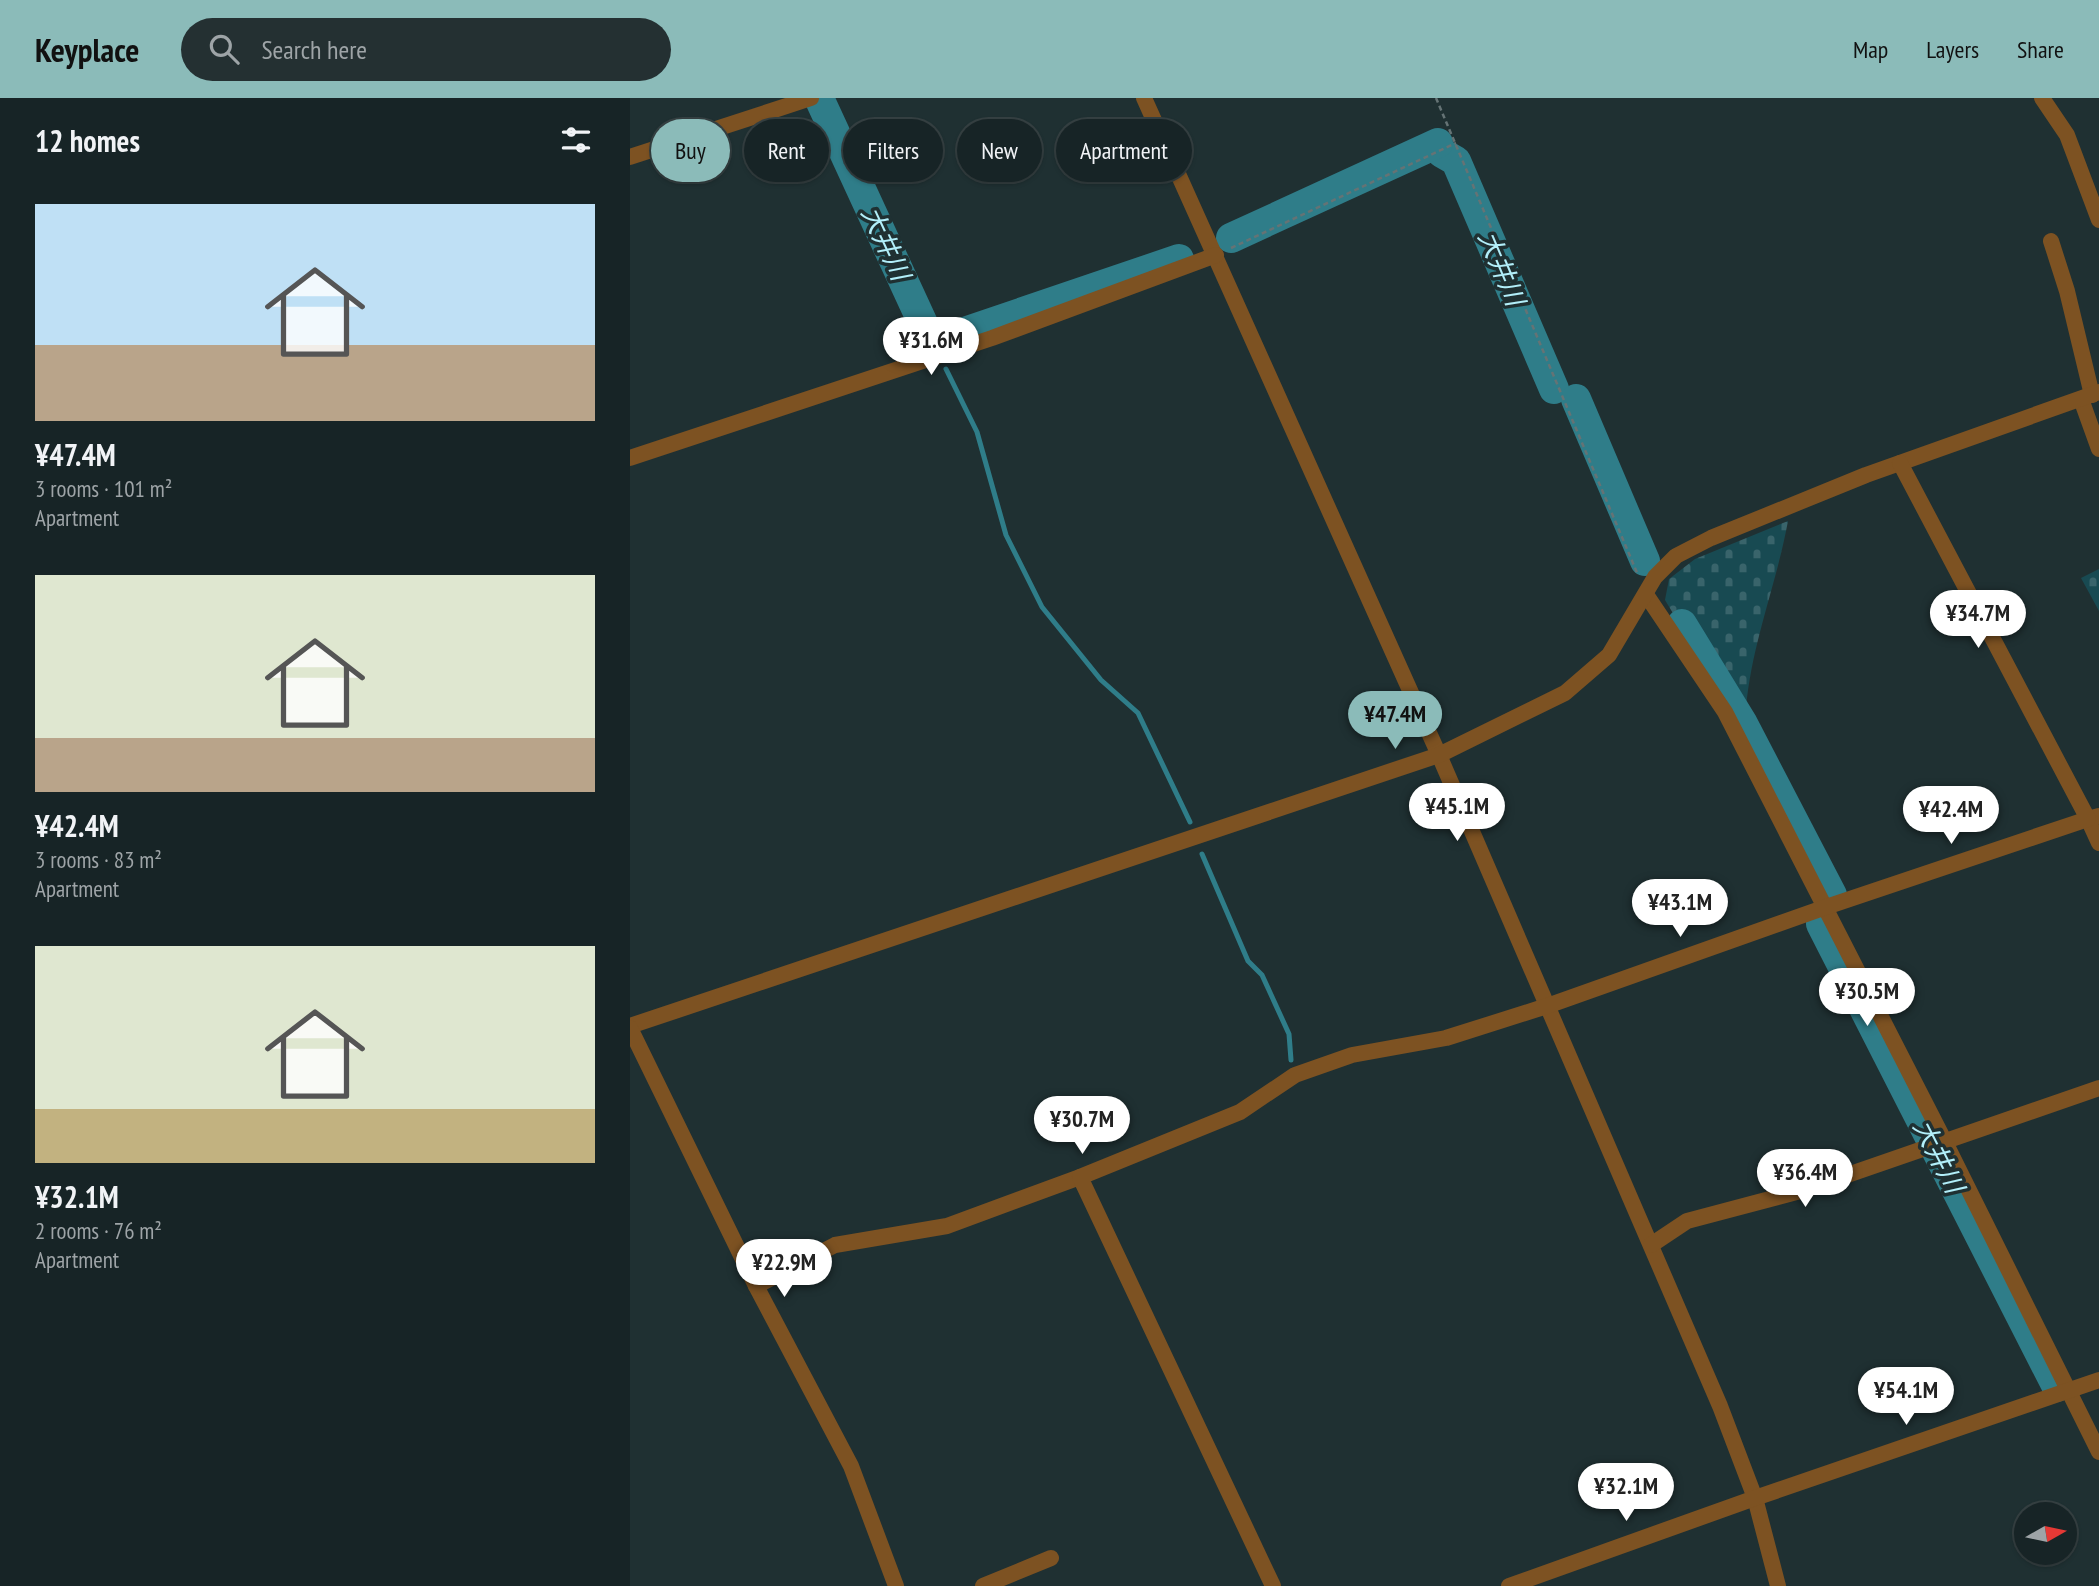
<!DOCTYPE html>
<html lang="en">
<head>
<meta charset="utf-8">
<style>
	:root { --surface:#172426; --page:#243032; --text:#f1f3f6; --muted:#9ea4a7; --line:#364143; --accent:#8bbbb9 }
	body { margin:0; font-family:"PT Sans Narrow","Noto Sans JP",sans-serif; background:var(--page); color:var(--text); height:100vh; display:flex; flex-direction:column; font-size:26px; white-space:nowrap }
	* { box-sizing:border-box; margin:0 }
	p { font-size:23px; color:var(--muted) }
	.icon { flex:none; width:38px; height:38px; fill:none; stroke:currentColor; stroke-width:2; stroke-linecap:round; stroke-linejoin:round }
	.map { position:relative; flex:1; overflow:hidden }
	.side { display:flex; flex-direction:column; background:var(--surface); width:630px }
	.side>* { flex:none }
	.top-card { position:absolute; left:21px; top:21px; width:665px; height:63px; display:flex; gap:14px }
	.needle { width:46px; rotate:81deg }
	.tools { position:absolute; left:1384px; top:1404px; display:grid; gap:14px }
	.tools a { display:grid; place-items:center; width:63px; height:63px; border-radius:50%; background:var(--surface); box-shadow:0 2px 5px #0004,0 0 0 2px var(--line); font-size:35px }
	.price { position:absolute; translate:-50% -60px; padding:0 16px; border-radius:24px; background:#fff; color:#222; font-size:23px; line-height:46px; filter:drop-shadow(0 2px 4px #0008) }
	.price::after { content:''; position:absolute; left:50%; top:42px; width:21px; height:16px; margin-left:-10px; background:inherit; clip-path:polygon(0 0,100% 0,50% 100%) }
	.price.selected { background:var(--accent); color:#111 }
	ul { padding:0; list-style:none }
	li { display:grid; align-content:center; gap:14px; height:371px; padding:0 35px }
	li span { display:grid; place-items:center; height:217px; border-radius:0px; color:#555 }
	li>.icon { margin-inline-start:auto }
	span .icon { width:126px; height:126px; fill:#fffc; stroke-width:1 }
	li b { font-size:30px }
	h2 { display:flex; justify-content:space-between; align-items:center; height:84px; padding:0 35px; font-size:30px }
	.pill { padding:0 24px; border-radius:32px; background:var(--surface); box-shadow:0 2px 5px #0004,0 0 0 2px var(--line); font-size:24px; line-height:63px }
	.pill.selected { background:var(--accent); color:#111 }
	header { display:flex; align-items:center; gap:42px; box-sizing:border-box; height:98px; padding:0 35px; background:var(--accent); color:#111 }
	header strong { font-size:33px }
	nav { display:flex; gap:38px; margin-inline-start:auto; font-size:24px }
	.search { width:490px; height:63px; background:var(--page); display:flex; align-items:center; gap:18px; box-sizing:border-box; padding:0 24px; border-radius:38px; color:var(--muted); font-size:26px }
	main { display:flex; flex:1; min-height:0 }
	.map>svg:first-child { display:block }
	.cemetery { fill:url(#cemetery-stones) }
	.lines { fill:none; stroke-linecap:round; stroke-linejoin:round }
	.stream { stroke:#2f7d89; stroke-width:5 }
	.river { stroke:#2f7d89; stroke-width:30 }
	.path { stroke:#657375; stroke-width:2.5; stroke-dasharray:5 3.5; stroke-linecap:butt }
	.minor { stroke:#7d5222; stroke-width:16 }
	.labels { text-anchor:middle; dominant-baseline:central; stroke-width:7; stroke-linejoin:round; paint-order:stroke }
	.water-label { font-size:26px; font-style:italic; fill:#b2effa; stroke:#1f3032 }
</style>
</head>
<body>
<header>
<strong>Keyplace</strong>
<div class="search"><svg class="icon" aria-label="search" viewBox="0 0 24 24"><circle cx="10" cy="10" r="6"/><path d="M15 15l6 6"/></svg>Search here</div>
<nav><a>Map</a><a>Layers</a><a>Share</a></nav>
</header>
<main>
<section class="side">
<h2>12 homes<svg class="icon" aria-label="filters" viewBox="0 0 24 24"><path d="M4 7h16M4 17h16"/><circle cx="9" cy="7" r="2"/><circle cx="15" cy="17" r="2"/></svg></h2>
<ul>
<li><span style="background:linear-gradient(#bfe0f5 65%,#b9a48a 0)"><svg class="icon" aria-label="home" viewBox="0 0 24 24"><path d="M3 11l9-7 9 7M6 9v11h12V9"/></svg></span><div><b>¥47.4M</b><p>3 rooms · 101 m²</p><p>Apartment</p></div></li>
<li><span style="background:linear-gradient(#dfe7d0 75%,#b9a48a 0)"><svg class="icon" aria-label="home" viewBox="0 0 24 24"><path d="M3 11l9-7 9 7M6 9v11h12V9"/></svg></span><div><b>¥42.4M</b><p>3 rooms · 83 m²</p><p>Apartment</p></div></li>
<li><span style="background:linear-gradient(#dfe7d0 75%,#c2b280 0)"><svg class="icon" aria-label="home" viewBox="0 0 24 24"><path d="M3 11l9-7 9 7M6 9v11h12V9"/></svg></span><div><b>¥32.1M</b><p>2 rooms · 76 m²</p><p>Apartment</p></div></li>
</ul>
</section>
<div class="map">
<svg width="1469" height="1488" viewBox="0 0 1469 1488">
	<defs>
		<pattern id="cemetery-stones" width="16" height="16" patternUnits="userSpaceOnUse" patternTransform="scale(1.75)"><rect width="16" height="16" fill="#184a52"/><path d="M2 7V4a2 2 0 0 1 4 0v3zM10 15v-3a2 2 0 0 1 4 0v3z" fill="#39646b"/></pattern>
	</defs>
	<rect width="100%" height="100%" fill="#1f3032"/>
	<g class="cemetery">
		<path d="M1158 423C1146 488 1122 544 1116 610L1108 612 1060 532 1047 522 1035 502 1039 481 1065 461Z"/>
		<polygon points="1469,471 1469,513 1451,480"/>
	</g>
	<g class="lines">
		<g class="stream">
			<polyline points="316,271 347,334 376,437 412,509 471,582 508,615 560,724"/>
			<polyline points="572,756 618,863 632,877 659,936 661,962"/>
		</g>
		<g class="river">
			<polyline points="189,0 302,245 549,161"/>
			<polyline points="812,55 826,63 924,291"/>
			<polyline points="601,140 808,45"/>
			<polyline points="946,301 1015,463"/>
			<polyline points="1052,526 1112,624 1202,797"/>
			<polyline points="1191,826 1427,1289"/>
		</g>
		<g class="path">
			<polyline points="806,0 1008,477"/>
			<polyline points="601,150 826,45"/>
		</g>
		<g class="minor">
			<polyline points="514,0 809,657 1090,1308 1125,1400 1148,1488"/>
			<polyline points="1412,0 1437,37 1469,122"/>
			<polyline points="0,59 181,0"/>
			<polyline points="1421,143 1437,193 1462,297"/>
			<polyline points="1451,301 1469,351"/>
			<polyline points="0,360 362,240 586,157"/>
			<polyline points="1017,498 1095,614 1315,1044 1469,1354"/>
			<polyline points="1469,718 1458,721 1469,745"/>
			<polyline points="0,928 809,657 935,595 979,557 1025,479 1046,458 1081,440 1236,377 1469,294"/>
			<polyline points="0,930 126,1188 221,1368 266,1488"/>
			<polyline points="1021,1147 1057,1123 1174,1092 1469,990"/>
			<polyline points="126,1188 205,1147 317,1128 450,1079"/>
			<polyline points="353,1488 421,1460"/>
			<polyline points="643,1488 450,1079 610,1014 665,977 722,957 816,940 917,908 1196,809 1458,721 1270,365"/>
			<polyline points="879,1488 1125,1400 1469,1282"/>
		</g>
	</g>
	<g class="labels">
		<g class="water-label">
			<text transform="translate(256 145) rotate(65)">大井川</text>
			<text transform="translate(872 170) rotate(67)">大井川</text>
			<text transform="translate(1309 1058) rotate(63)">大井川</text>
		</g>
	</g>
</svg>
<div class="tools">
<a><svg class="needle" viewBox="-14 -14 28 28"><path d="M0-13l5 13h-10z" fill="#e53935"/><path d="M0 13l5-13h-10z" fill="#9ea4a7"/></svg></a>
</div>
<b class="price" style="left:301px;top:279px">¥31.6M</b>
<b class="price" style="left:1348px;top:552px">¥34.7M</b>
<b class="price selected" style="left:765px;top:653px">¥47.4M</b>
<b class="price" style="left:827px;top:745px">¥45.1M</b>
<b class="price" style="left:1321px;top:748px">¥42.4M</b>
<b class="price" style="left:1050px;top:841px">¥43.1M</b>
<b class="price" style="left:1237px;top:930px">¥30.5M</b>
<b class="price" style="left:452px;top:1058px">¥30.7M</b>
<b class="price" style="left:1175px;top:1111px">¥36.4M</b>
<b class="price" style="left:154px;top:1201px">¥22.9M</b>
<b class="price" style="left:1276px;top:1329px">¥54.1M</b>
<b class="price" style="left:996px;top:1425px">¥32.1M</b>
<div class="top-card">
<a class="pill selected">Buy</a>
<a class="pill">Rent</a>
<a class="pill">Filters</a>
<a class="pill">New</a>
<a class="pill">Apartment</a>
</div>
</div>
</main>
</body>
</html>
